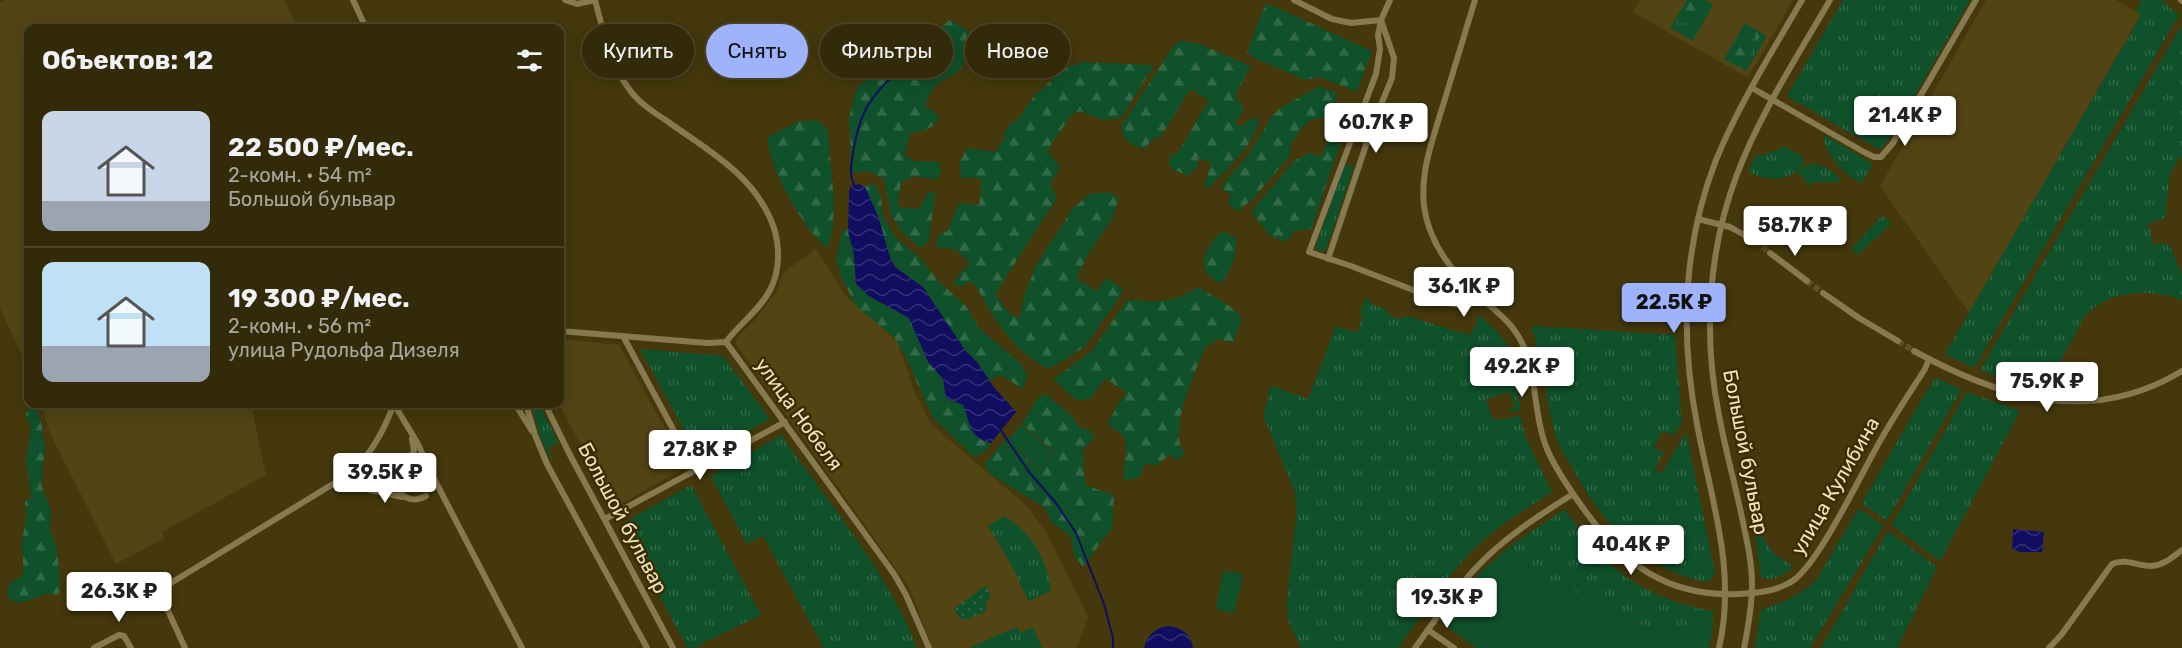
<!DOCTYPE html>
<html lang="ru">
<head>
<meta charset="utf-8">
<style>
	:root { --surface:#332a09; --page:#3e3617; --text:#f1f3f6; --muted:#a9a79c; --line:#4e462a; --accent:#9fb3fd }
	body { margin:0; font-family:Rubik,sans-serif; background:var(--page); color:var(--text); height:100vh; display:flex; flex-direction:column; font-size:22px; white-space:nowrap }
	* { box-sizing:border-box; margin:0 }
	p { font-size:20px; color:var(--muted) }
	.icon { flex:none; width:33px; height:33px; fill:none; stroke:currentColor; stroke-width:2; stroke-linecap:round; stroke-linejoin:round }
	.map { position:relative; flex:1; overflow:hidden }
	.sheet { position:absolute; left:24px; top:24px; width:540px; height:384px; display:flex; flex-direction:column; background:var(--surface); border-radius:12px; box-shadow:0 3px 15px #0003,0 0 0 2px var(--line) }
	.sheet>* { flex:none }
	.guide { position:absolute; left:582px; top:24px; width:570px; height:54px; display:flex; gap:12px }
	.price { position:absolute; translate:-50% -51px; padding:0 14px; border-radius:6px; background:#fff; color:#222; font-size:20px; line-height:39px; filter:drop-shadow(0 2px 3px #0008) }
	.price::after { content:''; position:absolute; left:50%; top:36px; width:18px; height:14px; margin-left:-9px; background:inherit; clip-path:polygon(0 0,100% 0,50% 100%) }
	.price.current { background:var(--accent); color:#111 }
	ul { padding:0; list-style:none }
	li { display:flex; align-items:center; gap:18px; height:150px; padding:0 18px }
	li+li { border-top:2px solid var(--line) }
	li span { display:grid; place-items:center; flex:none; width:168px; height:120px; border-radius:12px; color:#555 }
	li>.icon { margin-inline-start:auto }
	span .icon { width:72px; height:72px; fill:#fffc; stroke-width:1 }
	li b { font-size:26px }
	h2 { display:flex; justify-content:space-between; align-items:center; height:72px; padding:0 18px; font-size:26px }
	.pill { padding:0 21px; border-radius:27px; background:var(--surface); box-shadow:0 3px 15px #0003,0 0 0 2px var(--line); font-size:21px; line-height:54px }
	.pill.current { background:var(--accent); color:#111 }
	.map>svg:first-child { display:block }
	.built { fill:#524413 }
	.grass { fill:url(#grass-tufts) }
	.forest { fill:url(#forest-firs) }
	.park { fill:url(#park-dots) }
	.pitch { fill:#0f512a }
	.water { fill:url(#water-waves) }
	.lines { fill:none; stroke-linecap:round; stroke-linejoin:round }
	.stream { stroke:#110e61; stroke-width:2 }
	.minor-tunnel { stroke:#5e5227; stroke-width:6; stroke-dasharray:6 3; stroke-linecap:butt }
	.minor { stroke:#887a50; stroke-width:6 }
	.labels { text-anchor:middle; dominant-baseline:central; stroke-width:5; stroke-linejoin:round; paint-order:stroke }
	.street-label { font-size:20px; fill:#f1e4bf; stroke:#3a2d01 }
</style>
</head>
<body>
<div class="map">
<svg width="2182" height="648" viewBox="0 0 2182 648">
	<defs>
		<pattern id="grass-tufts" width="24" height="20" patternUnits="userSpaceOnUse" patternTransform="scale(1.5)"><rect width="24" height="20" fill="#0f512a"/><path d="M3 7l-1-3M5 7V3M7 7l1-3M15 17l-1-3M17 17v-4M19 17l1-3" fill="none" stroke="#326a47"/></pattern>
		<pattern id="forest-firs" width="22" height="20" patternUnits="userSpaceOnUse" patternTransform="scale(1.5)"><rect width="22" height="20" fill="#0f512a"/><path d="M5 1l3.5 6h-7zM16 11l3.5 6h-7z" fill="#326a47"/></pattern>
		<pattern id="park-dots" width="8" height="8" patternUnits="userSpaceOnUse" patternTransform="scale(1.5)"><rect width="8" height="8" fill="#0f512a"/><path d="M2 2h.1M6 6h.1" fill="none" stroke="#326a47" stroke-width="1.8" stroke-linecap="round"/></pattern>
		<pattern id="water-waves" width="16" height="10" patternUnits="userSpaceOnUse" patternTransform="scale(1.5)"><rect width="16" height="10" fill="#110e61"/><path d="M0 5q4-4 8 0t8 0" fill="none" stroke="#343176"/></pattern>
	</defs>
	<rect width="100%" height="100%" fill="#44380c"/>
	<g class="built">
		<polygon points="6,0 284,0 298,28 28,28 28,369 0,308 0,2"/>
		<polygon points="1640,0 1793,0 1748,78 1633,12"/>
		<polygon points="1986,0 2116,0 2141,14 1969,313 1880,186"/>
		<polygon points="816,249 846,296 897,341 915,393 932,425 1028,507 1047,534 1088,617 1077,648 932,648 909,587 735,343 741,333 755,320 776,292 784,272"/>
		<polygon points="560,339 619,345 686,467 614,508 559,404"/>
		<polygon points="41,404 251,404 266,475 162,532 165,538 116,564 50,433"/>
	</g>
	<g class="grass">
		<polygon points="1687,0 1705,0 1713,5 1693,41 1670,28"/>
		<polygon points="1843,0 1970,0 1890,138 1882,148 1876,148 1787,96"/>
		<polygon points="2142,0 2161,0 2179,15 1974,368 1945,354 2141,15 2136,11"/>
		<polygon points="1745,23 1767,36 1746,71 1724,59"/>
		<path d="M2182 25V153L2170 174 2165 218 2147 224 2148 228 2151 227 2150 230 2153 245 2165 243 2170 246 2182 275V300C2150 288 2107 290 2084 317L2045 390 2003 379 1980 370Z"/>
		<path d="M1825 135 1871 163 1872 167 1861 183C1842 173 1830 158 1823 139Z"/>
		<path d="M1784 147 1800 154 1805 164C1798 167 1795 172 1789 176 1776 182 1761 178 1749 172L1756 155H1764Z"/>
		<polygon points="1345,164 1354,167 1325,252 1315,249"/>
		<path d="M1811 164C1825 164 1834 170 1841 182H1810V187H1809L1804 178 1796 173 1799 169Z"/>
		<polygon points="1882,216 1890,222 1890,225 1857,255 1852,248"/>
		<path d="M1366 297 1370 298 1369 303 1387 310 1390 316 1398 319 1406 316 1470 335 1478 321 1479 315 1498 333 1510 349 1521 410 1510 412 1509 409 1515 407 1510 392 1486 399 1492 418 1500 420 1520 415 1526 438 1552 492C1532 505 1510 518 1491 534 1453 564 1427 609 1398 648H1301L1288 620 1287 602 1296 515 1295 492 1263 416 1271 386 1308 399 1336 326 1357 333 1363 316 1359 314Z"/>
		<path d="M1531 326 1675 335 1682 424 1673 435 1663 431 1653 447 1664 453 1654 470 1662 473 1685 434 1687 437 1715 572 1711 580 1707 582C1645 571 1604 524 1574 471 1567 458 1557 444 1554 430 1545 395 1543 360 1531 326Z"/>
		<polygon points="640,349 723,356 770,419 699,457"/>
		<polygon points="1936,378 1961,390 1887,521 1862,503 1922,399"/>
		<polygon points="1967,392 2020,411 1940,561 1892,525"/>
		<polygon points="531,404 540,404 558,443 548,448 552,457 550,458 541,439"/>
		<path d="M781 435C827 500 889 574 917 648H824L763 536 747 544 711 476Z"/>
		<path d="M412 468 425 473 428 485 425 490 412 492 400 485C398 475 403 471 412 468Z"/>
		<polygon points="691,485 761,615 693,648 688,648 620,525"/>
		<path d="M1859 508 1883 526 1810 648H1755L1761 610C1782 603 1800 596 1816 580Z"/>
		<path d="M1565 509C1606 569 1640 597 1713 611V625L1654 630 1542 576 1505 550Z"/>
		<path d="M1004 516C1032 533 1047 558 1051 591L1028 601 1011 564 988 526Z"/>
		<path d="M1754 524 1773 553 1794 567C1784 574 1772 583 1761 577Z"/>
		<polygon points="1888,531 1937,567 1897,648 1821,648"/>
		<polygon points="1017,627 1020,633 1033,627 1042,648 968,648"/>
	</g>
	<g class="forest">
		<path d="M1689 0H1702C1709 12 1700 15 1697 24L1681 22 1680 25 1677 26 1679 16Z"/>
		<polygon points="1266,3 1372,51 1357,92 1320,77 1305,80 1252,57 1247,52"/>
		<path d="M950 20 973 34 960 71C942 79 931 86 925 106L938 115 937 122 927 130 910 133 904 155 914 161 939 162 941 169 938 180 914 176 901 183 898 199 899 207 920 209 928 192H933L935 195 929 241 921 248 903 233 891 215 884 179 869 171 852 173 849 117 858 86Z"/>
		<polygon points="1745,26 1748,26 1751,29 1753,41 1755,37 1755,32 1762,34 1753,46 1746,65 1743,64 1741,55 1734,59 1731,52 1739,45 1738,37"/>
		<path d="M1182 41 1199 44 1251 66 1235 96 1244 109 1235 123 1241 127 1251 118H1258C1261 138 1224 172 1210 187L1204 188 1211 162 1197 158 1199 165 1188 176 1171 168 1169 161 1171 154H1177L1209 100 1190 89 1161 137 1154 138 1145 148C1131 148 1124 140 1121 127L1174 45Z"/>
		<path d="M1084 62 1151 65 1153 67 1121 118 1104 120 1080 111 1071 115 1047 151 1060 167 1050 184 1057 198 995 294 1009 313 1020 319 1024 296 1036 266 1073 208 1090 194 1110 192 1119 199 1110 222 1088 254 1076 279 1097 291 1106 278 1123 288 1122 293 1085 347 1049 369C1027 360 1000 330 989 309 983 299 980 290 971 281L962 286 953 285 958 276 970 264 957 250 936 247 938 235 948 231 959 203 979 205 982 180 979 178H961L960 162 967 148 996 152 1003 140 1007 127 1018 119 1035 95 1065 68Z"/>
		<polygon points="1320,86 1333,92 1337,90 1334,112 1330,119 1322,117 1313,119 1305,124 1291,143 1289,157 1252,200 1237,211 1228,203 1231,195 1222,188 1223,184 1250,153 1271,118 1280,108"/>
		<polygon points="1342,107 1351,112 1311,229 1294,231 1287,242 1270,236 1252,213 1256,206 1294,161 1309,153 1320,157 1336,127"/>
		<path d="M817 120 828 130C829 164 841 216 827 248 804 229 767 166 768 137L797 122Z"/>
		<polygon points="870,184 876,185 881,198 883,216 896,238 921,259 938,281 966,306 979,328 1021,364 1027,375 1023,389 1001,375 989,380 977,362 965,350 907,276 895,267 890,257 878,216 865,187"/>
		<path d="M845 229 848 231 854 255 856 284 869 296 909 317 928 362 943 379 946 398 963 405C971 424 969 437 991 443 987 451 983 455 973 456L932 416 904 353 894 337 856 306 843 281 836 260 842 232Z"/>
		<path d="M1222 232 1235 236C1239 255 1231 268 1221 284 1217 281 1212 278 1209 275 1196 262 1211 240 1222 232Z"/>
		<path d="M1198 287C1207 293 1240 309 1241 319 1241 326 1235 336 1233 342L1215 339 1212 345H1206C1197 369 1166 432 1185 453L1178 460 1170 455 1155 466 1150 463 1144 465 1140 477 1125 481C1119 457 1141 440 1107 425L1119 403 1127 393 1105 378 1090 399 1076 400 1053 379 1091 352 1128 299C1156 303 1173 304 1198 287Z"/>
		<path d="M25 395H28V404H36L42 427V437L45 445 41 484 51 511 50 530 57 548 60 587 59 594C55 595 52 593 49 594 34 594 23 610 9 598L7 593 10 583 22 576C25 566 22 556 22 546 22 537 24 530 26 521 27 514 25 508 25 501L30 499 31 494 26 462 31 429 26 415 28 404Z"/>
		<path d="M1040 395 1048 396 1074 418 1079 427 1089 430 1095 437 1082 451C1085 463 1082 477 1087 486L1114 495 1112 528 1083 567 1074 555 1070 535 1053 524 1044 507 990 474 985 464 1005 440 1039 469 1054 452 1022 424Z"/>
	</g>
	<path class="park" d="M986 585 991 598 985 603 987 609C983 615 980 613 975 615L968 620 965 618 961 620 954 609Z"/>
	<g class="pitch">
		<polygon points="1021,425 1053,452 1039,468 1007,441"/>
		<polygon points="1505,550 1542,576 1653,630 1713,625 1709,648 1477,648 1442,623 1478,575"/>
		<polygon points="1226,571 1243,574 1234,613 1218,610 1216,606 1223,573"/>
	</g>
	<g class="water">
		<path d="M859 184 865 187 878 216 890 257 895 267 923 287 965 350 977 362 993 386 1016 412 991 443C968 437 971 424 963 405L946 398 943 379 928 362 909 318 869 296 856 284 854 255 848 231 849 191 851 186Z"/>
		<polygon points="2013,529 2044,532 2042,552 2020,552 2012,549"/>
		<path d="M1168 626C1182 627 1191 634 1193 648H1144C1147 635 1155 628 1168 626Z"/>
	</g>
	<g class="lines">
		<g class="stream">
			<path d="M854 185C849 173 851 166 853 153 860 108 872 95 904 65"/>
			<polyline points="1000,429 1029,472 1056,503 1076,533 1104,604 1113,638 1113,648"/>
		</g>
		<g class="minor-tunnel">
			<polyline points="1755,241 1770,253"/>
			<polyline points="1807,281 1823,293"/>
			<polyline points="1898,341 1914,351"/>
		</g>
		<g class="minor">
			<polyline points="353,0 366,28"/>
			<path d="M565 0 577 4 595 0C603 30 610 64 629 89 638 102 653 112 667 121 710 152 756 176 774 228 780 248 780 271 770 290 760 310 739 324 726 342"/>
			<polyline points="1294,0 1332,19 1351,23 1381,20"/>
			<polyline points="1390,0 1381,20 1378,35 1380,49 1376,74 1309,252 1351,266 1447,303 1465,306 1471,304 1478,295"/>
			<path d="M1475 0C1465 34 1454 68 1444 102 1434 136 1420 170 1424 206 1429 244 1453 274 1481 298 1496 311 1512 323 1521 341 1537 370 1533 415 1547 449 1556 470 1570 490 1583 508 1623 564 1667 597 1738 594 1755 593 1773 592 1789 583 1817 570 1864 467 1883 436 1896 413 1911 391 1925 369L1929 359"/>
			<polyline points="2181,0 2182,1"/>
			<polyline points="1752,88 1864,152 1874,157 1881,157 1893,143 1976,0"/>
			<polyline points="1352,135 1368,141"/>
			<polyline points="1698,219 1730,227 1755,241"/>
			<polyline points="1770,253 1807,281"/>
			<polyline points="1328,259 1373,124 1392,78 1394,58 1381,20"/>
			<polyline points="1823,293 1859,318 1898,341"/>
			<polyline points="560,331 707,343 726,342"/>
			<polyline points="623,336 695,470"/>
			<polyline points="726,342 894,574 906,595 929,648"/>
			<path d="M1914 351C2001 399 2091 426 2182 371"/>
			<polyline points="394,404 418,444 429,469"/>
			<polyline points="515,404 532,431"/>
			<polyline points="526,404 535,435 547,464 647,648"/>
			<polyline points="545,404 569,453 673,648"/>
			<polyline points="407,463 414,451 412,439"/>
			<polyline points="401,467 392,470 367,484 370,490 402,497"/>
			<path d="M426 496C416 501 409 501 400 493L395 480C400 462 417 457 430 471L522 648"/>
			<polyline points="605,519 785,422"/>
			<polyline points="1428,630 1454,648"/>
			<polyline points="94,648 119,635 124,636 131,648"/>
			<path d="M185 648 164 602 162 594 166 586 351 473C372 453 384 430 394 404"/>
			<path d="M1415 648C1434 622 1452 594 1474 570 1502 539 1538 516 1573 494"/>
			<path d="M1719 648C1737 570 1711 500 1697 424 1680 336 1683 245 1716 160 1739 104 1772 52 1802 0"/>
			<path d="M1744 648C1748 628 1752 605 1752 585 1752 560 1746 537 1741 513 1734 480 1725 448 1719 415 1703 337 1708 252 1736 177 1759 115 1797 57 1830 0"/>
			<path d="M2049 648 2062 634 2112 564C2125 558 2138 566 2151 566 2164 565 2173 557 2182 550"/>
		</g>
	</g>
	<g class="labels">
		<g class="street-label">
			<text transform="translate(799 414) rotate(54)">улица Нобеля</text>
			<text transform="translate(1746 452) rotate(79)">Большой бульвар</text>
			<text transform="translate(1835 486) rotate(-60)">улица Кулибина</text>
			<text transform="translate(623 518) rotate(62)">Большой бульвар</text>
		</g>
	</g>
</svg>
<b class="price" style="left:1905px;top:147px">21.4K ₽</b>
<b class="price" style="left:1376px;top:154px">60.7K ₽</b>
<b class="price" style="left:1795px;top:257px">58.7K ₽</b>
<b class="price" style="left:1464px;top:318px">36.1K ₽</b>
<b class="price current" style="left:1674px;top:334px">22.5K ₽</b>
<b class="price" style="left:1522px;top:398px">49.2K ₽</b>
<b class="price" style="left:2047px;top:413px">75.9K ₽</b>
<b class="price" style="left:700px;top:481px">27.8K ₽</b>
<b class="price" style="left:385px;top:504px">39.5K ₽</b>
<b class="price" style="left:1631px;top:576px">40.4K ₽</b>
<b class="price" style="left:119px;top:623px">26.3K ₽</b>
<b class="price" style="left:1447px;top:629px">19.3K ₽</b>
<div class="guide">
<a class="pill">Купить</a>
<a class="pill current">Снять</a>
<a class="pill">Фильтры</a>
<a class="pill">Новое</a>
</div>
<section class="sheet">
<h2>Объектов: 12<svg class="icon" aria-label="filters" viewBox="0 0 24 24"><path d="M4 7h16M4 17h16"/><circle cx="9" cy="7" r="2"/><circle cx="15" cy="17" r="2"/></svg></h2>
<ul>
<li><span style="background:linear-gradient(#c9d6e8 75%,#9aa5b1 0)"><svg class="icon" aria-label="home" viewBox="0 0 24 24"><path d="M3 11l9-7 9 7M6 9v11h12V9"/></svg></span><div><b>22 500 ₽/мес.</b><p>2-комн. · 54 m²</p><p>Большой бульвар</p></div></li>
<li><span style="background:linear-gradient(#bfe0f5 70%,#9aa5b1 0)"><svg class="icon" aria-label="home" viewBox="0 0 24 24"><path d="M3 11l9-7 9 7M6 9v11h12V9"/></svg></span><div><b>19 300 ₽/мес.</b><p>2-комн. · 56 m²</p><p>улица Рудольфа Дизеля</p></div></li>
</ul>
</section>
</div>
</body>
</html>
